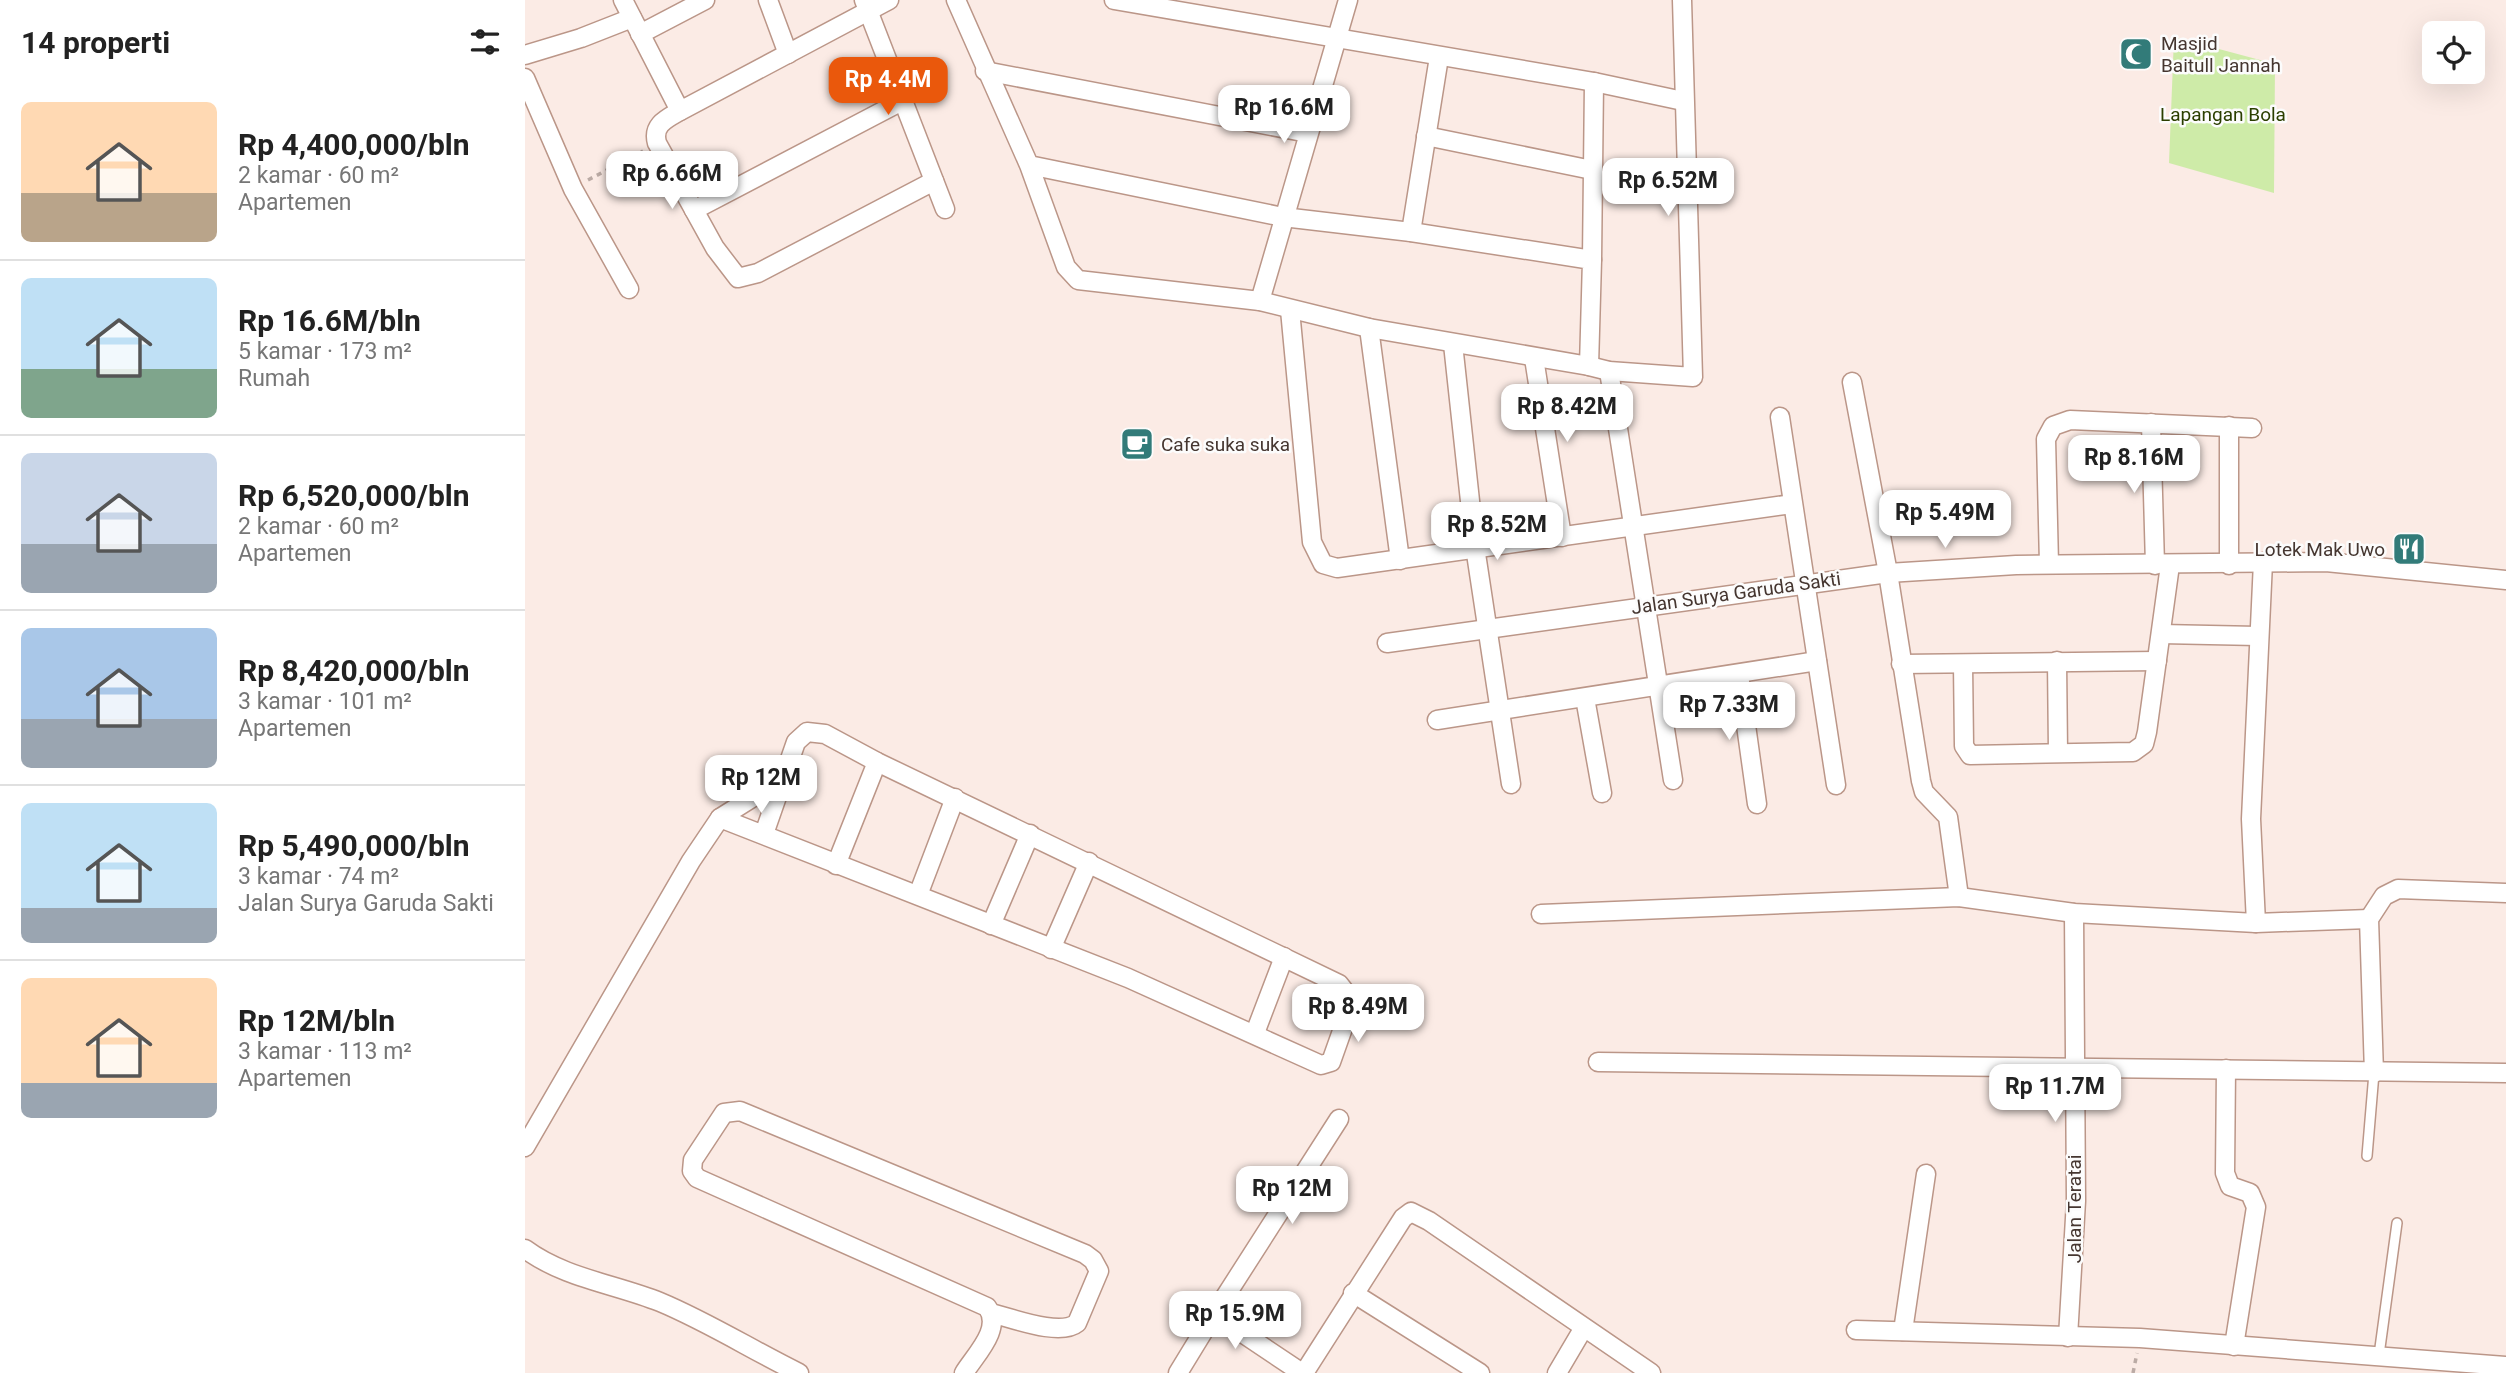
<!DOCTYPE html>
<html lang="id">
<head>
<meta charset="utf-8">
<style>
	:root { --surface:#fff; --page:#f6f6f6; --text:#222; --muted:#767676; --line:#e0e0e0; --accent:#ea580c }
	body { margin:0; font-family:Roboto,sans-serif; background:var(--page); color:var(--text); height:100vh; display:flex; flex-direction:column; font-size:26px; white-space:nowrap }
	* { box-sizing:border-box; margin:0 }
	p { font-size:23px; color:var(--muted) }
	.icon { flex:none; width:38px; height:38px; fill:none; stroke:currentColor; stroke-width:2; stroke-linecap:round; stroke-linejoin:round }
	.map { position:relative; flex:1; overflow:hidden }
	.side { display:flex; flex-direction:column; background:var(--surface); width:525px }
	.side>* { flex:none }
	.fabs { position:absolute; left:1897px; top:21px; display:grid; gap:14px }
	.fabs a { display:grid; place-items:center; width:63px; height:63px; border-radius:10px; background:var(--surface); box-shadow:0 7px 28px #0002; font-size:35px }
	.price { position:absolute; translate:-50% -60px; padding:0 16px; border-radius:14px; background:#fff; color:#222; font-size:23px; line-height:46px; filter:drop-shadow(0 2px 4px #0008) }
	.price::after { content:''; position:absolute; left:50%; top:42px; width:21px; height:16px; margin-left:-10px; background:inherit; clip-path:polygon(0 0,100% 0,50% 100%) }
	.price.selected { background:var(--accent); color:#fff }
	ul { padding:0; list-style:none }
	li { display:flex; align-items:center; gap:21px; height:175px; padding:0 21px }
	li+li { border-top:2px solid var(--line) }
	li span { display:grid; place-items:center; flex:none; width:196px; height:140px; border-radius:10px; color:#555 }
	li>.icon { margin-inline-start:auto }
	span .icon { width:84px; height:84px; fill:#fffc; stroke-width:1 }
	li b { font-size:30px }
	h2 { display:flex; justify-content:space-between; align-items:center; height:84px; padding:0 21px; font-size:30px }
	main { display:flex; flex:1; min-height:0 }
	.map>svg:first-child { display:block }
	.green { fill:#ceeba8 }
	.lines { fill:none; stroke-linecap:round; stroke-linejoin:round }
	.service-casing { stroke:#bb9688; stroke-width:12 }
	.minor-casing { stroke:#bb9688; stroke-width:21 }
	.path { stroke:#bbaba5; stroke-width:3.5; stroke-dasharray:5 5; stroke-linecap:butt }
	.service { stroke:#fff; stroke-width:9 }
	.minor { stroke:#fff; stroke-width:18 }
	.labels { text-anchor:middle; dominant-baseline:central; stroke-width:5; stroke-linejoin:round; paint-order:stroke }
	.poi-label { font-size:19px; fill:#453630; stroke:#fcfcfc; text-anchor:start }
	.park-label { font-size:19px; fill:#2b3f00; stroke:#fcfcfc }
	.street-label { font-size:19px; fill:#453630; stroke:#fcfcfc }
</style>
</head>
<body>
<main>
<section class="side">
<h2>14 properti<svg class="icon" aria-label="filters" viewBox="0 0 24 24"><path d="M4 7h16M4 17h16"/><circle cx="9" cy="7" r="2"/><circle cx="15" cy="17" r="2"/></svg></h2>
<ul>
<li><span style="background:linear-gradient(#ffd9b3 65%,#b9a48a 0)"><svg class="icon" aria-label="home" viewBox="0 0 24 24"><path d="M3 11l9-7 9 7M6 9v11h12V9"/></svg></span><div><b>Rp 4,400,000/bln</b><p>2 kamar · 60 m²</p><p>Apartemen</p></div></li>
<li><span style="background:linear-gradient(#bfe0f5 65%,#7fa58c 0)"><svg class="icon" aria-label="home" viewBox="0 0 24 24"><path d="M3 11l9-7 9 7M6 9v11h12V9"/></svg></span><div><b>Rp 16.6M/bln</b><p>5 kamar · 173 m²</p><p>Rumah</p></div></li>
<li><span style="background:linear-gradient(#c9d6e8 65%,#9aa5b1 0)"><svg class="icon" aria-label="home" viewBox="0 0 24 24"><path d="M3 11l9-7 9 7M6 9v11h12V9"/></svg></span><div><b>Rp 6,520,000/bln</b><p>2 kamar · 60 m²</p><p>Apartemen</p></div></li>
<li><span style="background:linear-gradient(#a9c7e8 65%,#9aa5b1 0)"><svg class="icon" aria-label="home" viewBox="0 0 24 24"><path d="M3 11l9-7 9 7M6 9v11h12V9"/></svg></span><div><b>Rp 8,420,000/bln</b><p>3 kamar · 101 m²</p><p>Apartemen</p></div></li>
<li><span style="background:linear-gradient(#bfe0f5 75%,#9aa5b1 0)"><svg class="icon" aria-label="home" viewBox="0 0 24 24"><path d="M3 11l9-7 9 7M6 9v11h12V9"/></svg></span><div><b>Rp 5,490,000/bln</b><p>3 kamar · 74 m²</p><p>Jalan Surya Garuda Sakti</p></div></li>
<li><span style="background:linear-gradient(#ffd9b3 75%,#9aa5b1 0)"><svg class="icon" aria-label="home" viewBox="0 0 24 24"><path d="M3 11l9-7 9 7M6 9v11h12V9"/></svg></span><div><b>Rp 12M/bln</b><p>3 kamar · 113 m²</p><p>Apartemen</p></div></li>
</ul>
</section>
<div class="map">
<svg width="1981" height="1373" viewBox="0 0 1981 1373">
	<rect width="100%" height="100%" fill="#fbebe5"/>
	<polygon class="green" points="1649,37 1750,64 1749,193 1644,163"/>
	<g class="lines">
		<defs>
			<g id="service">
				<polyline points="1842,1156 1849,1073"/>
				<polyline points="1854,1355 1872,1223"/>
			</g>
			<g id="minor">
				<polyline points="98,0 155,111 364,0"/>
				<polyline points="243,0 263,54"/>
				<polyline points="339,0 420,209"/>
				<polyline points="431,0 504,165 541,267 553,280 735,301 844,328 1064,366 1067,260 886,232 758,217 504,165"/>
				<polyline points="589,0 1069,82 1158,101"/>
				<polyline points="115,34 180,0"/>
				<polyline points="0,55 56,38 107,18"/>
				<polyline points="460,71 783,133"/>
				<polyline points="0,78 48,189 104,289"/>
				<path d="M155 111C141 119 127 125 132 143L190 248 213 278 233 273 409 181"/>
				<polyline points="901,136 1067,170"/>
				<polyline points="169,210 377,101"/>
				<polyline points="886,232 914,57"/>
				<polyline points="1067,260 1069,82"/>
				<polyline points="735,301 823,0"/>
				<polyline points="765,310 787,542 798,564 812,568 1267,504"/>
				<polyline points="844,328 875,560"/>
				<polyline points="928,344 950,547 986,784"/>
				<polyline points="1009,358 1037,537"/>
				<polyline points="1064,366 1084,371 1168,377 1157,0"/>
				<polyline points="1084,371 1148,780"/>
				<polyline points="1327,382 1363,573 1396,781 1399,792 1423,817 1434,897"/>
				<polyline points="1255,417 1311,785"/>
				<polyline points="1626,423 1630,565"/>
				<polyline points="1524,564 1521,439 1528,426 1545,420 1727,428"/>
				<polyline points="1704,565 1704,426"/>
				<polyline points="1636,634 1733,636"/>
				<polyline points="862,643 1363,573 1491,565 1801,562 1981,580"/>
				<polyline points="1532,661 1533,752"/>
				<polyline points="1376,664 1632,661"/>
				<polyline points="1438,664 1439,746 1445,755 1608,752 1619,744 1622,732 1645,565"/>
				<polyline points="1214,675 1232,804"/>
				<polyline points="1060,698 1077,793"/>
				<polyline points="912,720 1292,661"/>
				<polyline points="195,818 257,779"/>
				<polyline points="311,865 352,762"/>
				<polyline points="393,895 430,798"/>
				<polyline points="1016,914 1434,897 1549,913 1731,923 1844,919"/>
				<polyline points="1731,923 1726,819 1738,562"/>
				<polyline points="466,925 505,834"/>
				<polyline points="526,949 564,862"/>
				<polyline points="730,1033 759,957"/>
				<polyline points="1073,1062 1981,1073"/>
				<polyline points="1701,1069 1700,1173 1705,1186 1725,1193 1731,1207 1709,1346"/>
				<polyline points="1849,1073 1844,919 1859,896 1873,889 1981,893"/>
				<polyline points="0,1147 166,861 195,818 603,978 796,1065 806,1062 823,1014 825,998 814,984 352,762 300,734 282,732 271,742 239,834"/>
				<path d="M0 1249C39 1278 90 1284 135 1302 183 1322 227 1350 274 1373"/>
				<polyline points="828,1293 955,1373"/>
				<polyline points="689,1314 814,1119"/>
				<polyline points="1331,1330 1615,1338 1981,1366"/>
				<polyline points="1378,1331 1401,1174"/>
				<polyline points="1543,1337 1551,1201 1549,913"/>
				<path d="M439 1373C451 1354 478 1328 462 1307L172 1178 167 1171 168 1160 199 1113 215 1111 560 1254 568 1260 574 1271 552 1323C535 1337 487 1318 466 1313"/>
				<polyline points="653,1373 689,1314 777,1373"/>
				<polyline points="779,1373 878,1218 886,1212 904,1221 1126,1373"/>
				<polyline points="1032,1373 1058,1329"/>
			</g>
		</defs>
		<use href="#service" class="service-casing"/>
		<use href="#minor" class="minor-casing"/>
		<g class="path">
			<polyline points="63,180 118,151"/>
			<polyline points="1608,1373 1612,1353"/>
		</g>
		<use href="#service" class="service"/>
		<use href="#minor" class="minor"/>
	</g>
	<defs>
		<symbol id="mosque-square" viewBox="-11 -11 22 22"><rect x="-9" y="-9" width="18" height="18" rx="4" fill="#327b79" stroke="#fcfcfc"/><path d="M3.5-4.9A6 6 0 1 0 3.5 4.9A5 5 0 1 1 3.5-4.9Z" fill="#fff"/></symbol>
		<symbol id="cafe-square" viewBox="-11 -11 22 22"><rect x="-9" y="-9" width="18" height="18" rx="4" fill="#327b79" stroke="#fcfcfc"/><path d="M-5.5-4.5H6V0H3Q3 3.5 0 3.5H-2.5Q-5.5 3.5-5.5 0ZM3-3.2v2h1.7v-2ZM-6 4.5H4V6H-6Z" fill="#fff"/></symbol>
		<symbol id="restaurant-square" viewBox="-11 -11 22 22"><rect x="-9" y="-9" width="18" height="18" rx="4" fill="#327b79" stroke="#fcfcfc"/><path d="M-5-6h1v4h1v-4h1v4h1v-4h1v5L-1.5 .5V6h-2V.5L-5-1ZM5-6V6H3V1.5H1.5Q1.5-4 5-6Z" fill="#fff"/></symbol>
	</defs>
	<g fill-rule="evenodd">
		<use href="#mosque-square" x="1592" y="35" width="38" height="38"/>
		<use href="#cafe-square" x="593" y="425" width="38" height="38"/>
		<use href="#restaurant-square" x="1865" y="530" width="38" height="38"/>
	</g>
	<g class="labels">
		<g class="poi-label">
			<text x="1636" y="43">Masjid<tspan x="1636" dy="22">Baitull Jannah</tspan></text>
			<text x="636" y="444">Cafe suka suka</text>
			<text x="1860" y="549" text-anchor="end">Lotek Mak Uwo</text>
		</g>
		<g class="park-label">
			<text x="1698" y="114">Lapangan Bola</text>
		</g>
		<g class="street-label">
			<text transform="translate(1211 593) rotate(-8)">Jalan Surya Garuda Sakti</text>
			<text transform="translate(1549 1209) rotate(-90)">Jalan Teratai</text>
		</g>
	</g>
</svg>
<div class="fabs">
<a><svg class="icon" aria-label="locate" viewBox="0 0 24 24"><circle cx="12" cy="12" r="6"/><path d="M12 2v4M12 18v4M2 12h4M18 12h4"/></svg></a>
</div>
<b class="price selected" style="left:363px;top:117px">Rp 4.4M</b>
<b class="price" style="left:759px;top:145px">Rp 16.6M</b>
<b class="price" style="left:147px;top:211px">Rp 6.66M</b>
<b class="price" style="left:1143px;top:218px">Rp 6.52M</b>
<b class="price" style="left:1042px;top:444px">Rp 8.42M</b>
<b class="price" style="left:1609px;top:495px">Rp 8.16M</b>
<b class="price" style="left:1420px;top:550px">Rp 5.49M</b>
<b class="price" style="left:972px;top:562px">Rp 8.52M</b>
<b class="price" style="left:1204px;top:742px">Rp 7.33M</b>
<b class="price" style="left:236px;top:815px">Rp 12M</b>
<b class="price" style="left:833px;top:1044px">Rp 8.49M</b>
<b class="price" style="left:1530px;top:1124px">Rp 11.7M</b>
<b class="price" style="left:767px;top:1226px">Rp 12M</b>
<b class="price" style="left:710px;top:1351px">Rp 15.9M</b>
</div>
</main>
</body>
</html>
